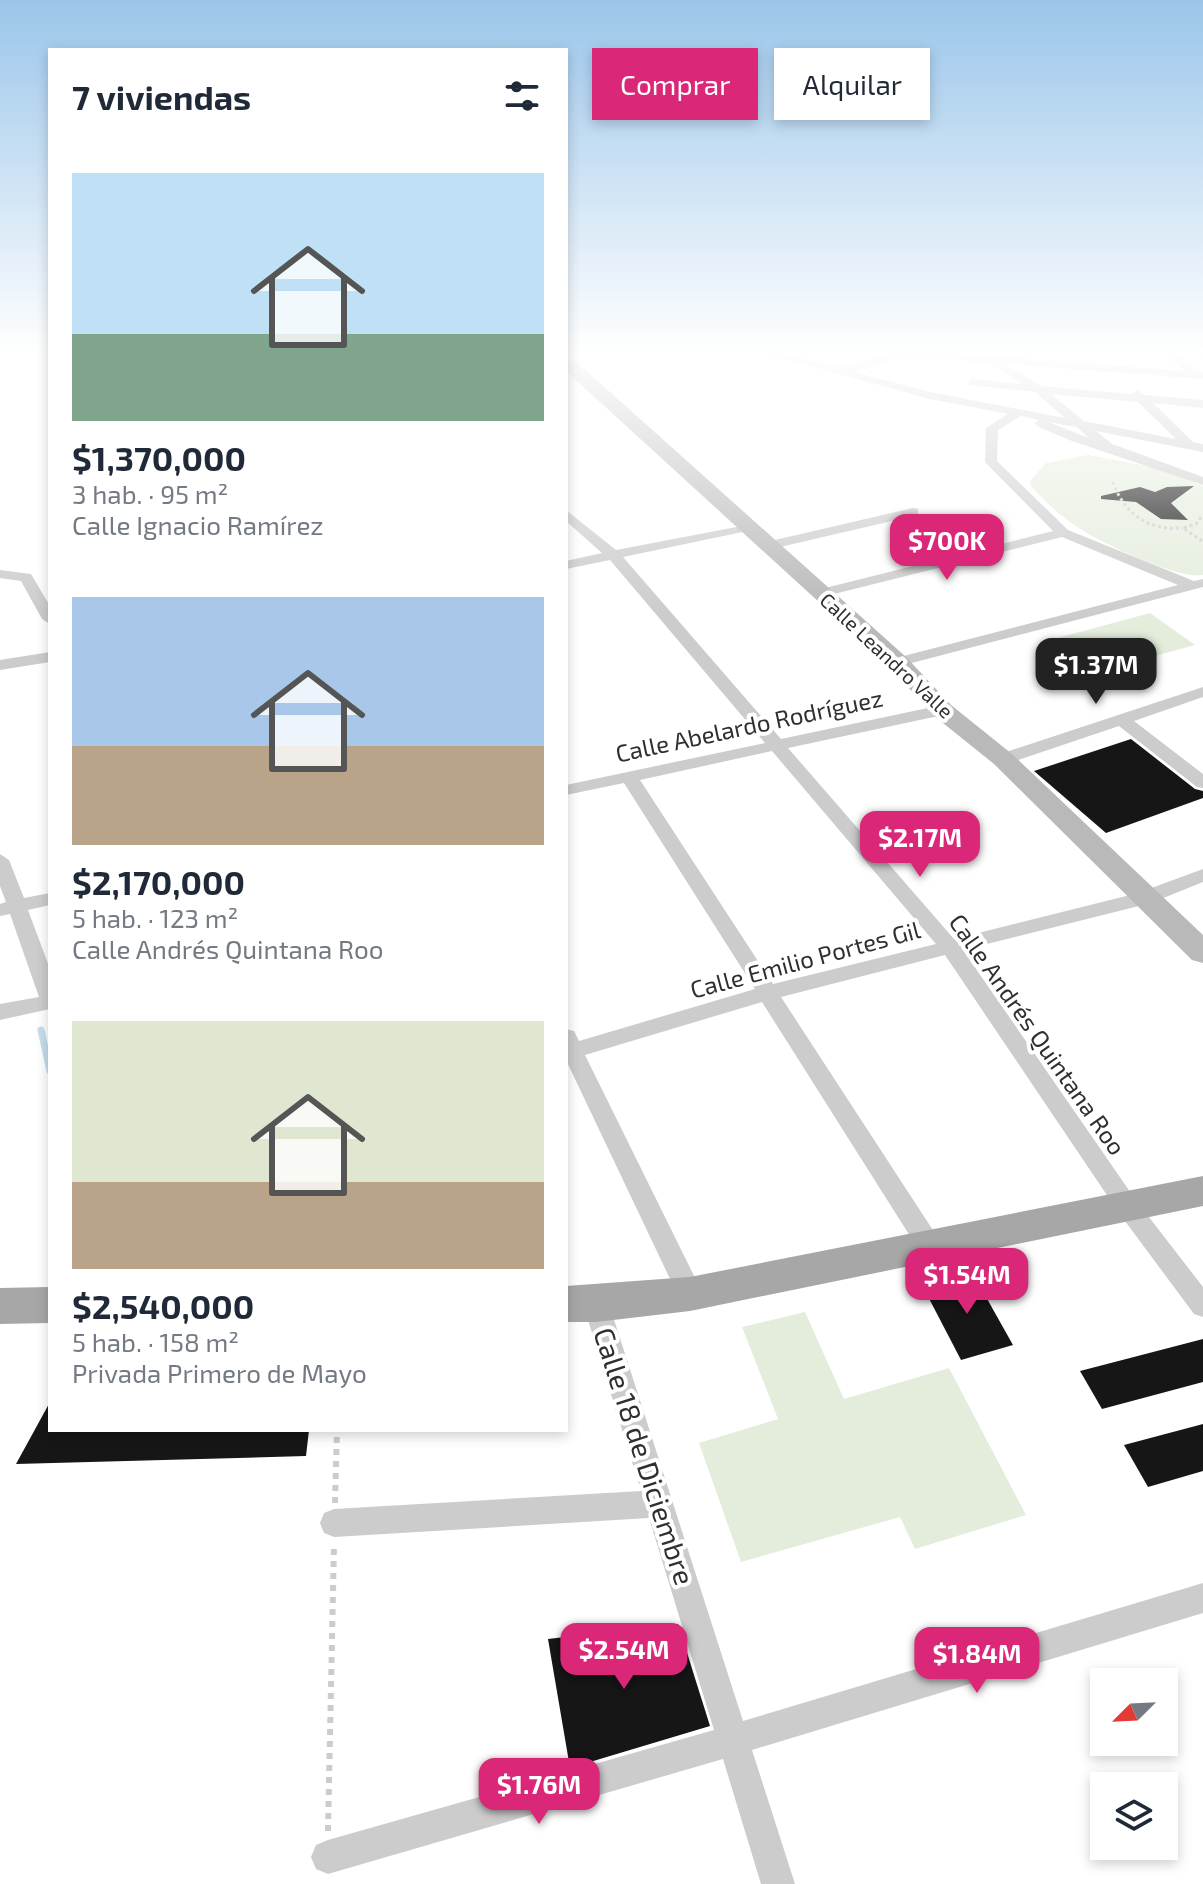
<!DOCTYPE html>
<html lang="es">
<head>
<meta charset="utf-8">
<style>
	:root { --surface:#fff; --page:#f6f6f7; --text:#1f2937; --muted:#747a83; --accent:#db2777 }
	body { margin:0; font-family:"Exo 2",sans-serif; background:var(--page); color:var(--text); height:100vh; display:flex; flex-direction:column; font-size:30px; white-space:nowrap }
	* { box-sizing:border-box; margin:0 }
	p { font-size:26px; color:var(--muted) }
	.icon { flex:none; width:44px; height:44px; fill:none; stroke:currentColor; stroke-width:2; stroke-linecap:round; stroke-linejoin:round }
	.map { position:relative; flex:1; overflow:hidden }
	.details { position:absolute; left:48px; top:48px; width:520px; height:1384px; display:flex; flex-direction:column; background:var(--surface); border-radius:0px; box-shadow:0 4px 12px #0003 }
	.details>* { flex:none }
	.banner { position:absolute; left:592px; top:48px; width:490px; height:72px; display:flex; gap:16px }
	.needle { width:52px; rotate:246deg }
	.buttons { position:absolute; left:1090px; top:1668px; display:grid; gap:16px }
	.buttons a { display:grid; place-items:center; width:88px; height:88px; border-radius:0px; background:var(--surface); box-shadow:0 4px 12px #0003; font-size:40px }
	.price { position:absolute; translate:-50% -68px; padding:0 18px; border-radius:16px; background:var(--accent); color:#fff; font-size:26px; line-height:52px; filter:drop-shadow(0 2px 4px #0008) }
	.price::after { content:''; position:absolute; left:50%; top:48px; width:24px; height:18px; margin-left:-12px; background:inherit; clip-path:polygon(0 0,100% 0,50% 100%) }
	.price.on { background:#222; color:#fff }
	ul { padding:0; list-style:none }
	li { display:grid; align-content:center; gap:16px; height:424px; padding:0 24px }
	li span { display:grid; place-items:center; height:248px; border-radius:0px; color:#555 }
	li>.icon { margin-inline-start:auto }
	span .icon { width:144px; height:144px; fill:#fffc; stroke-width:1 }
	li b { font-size:34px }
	h2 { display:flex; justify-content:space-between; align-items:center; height:96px; padding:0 24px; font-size:34px }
	.tag { padding:0 28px; border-radius:0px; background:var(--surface); box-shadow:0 4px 12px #0003; font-size:28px; line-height:72px }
	.tag.on { background:var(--accent); color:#fff }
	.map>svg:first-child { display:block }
	.green { fill:#e4eddc }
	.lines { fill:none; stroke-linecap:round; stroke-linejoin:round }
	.stream { stroke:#c6deee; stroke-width:7 }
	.building { fill:#161616 }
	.path-far1 { stroke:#ccc; stroke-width:3; stroke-dasharray:3 3; stroke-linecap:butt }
	.path { stroke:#ccc; stroke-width:6; stroke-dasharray:6 6; stroke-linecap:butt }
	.street { fill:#ccc; fill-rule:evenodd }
	.secondary { fill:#b9b9b9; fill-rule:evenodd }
	.primary { fill:#a7a7a7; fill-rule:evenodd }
	.labels { text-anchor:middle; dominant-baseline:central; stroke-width:8; stroke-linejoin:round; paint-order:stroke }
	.far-street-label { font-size:20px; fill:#2f2f2f; stroke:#fff }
	.street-label { font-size:24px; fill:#2f2f2f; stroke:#fff }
	.near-street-label { font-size:28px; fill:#2f2f2f; stroke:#fff }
</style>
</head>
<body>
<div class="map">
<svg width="1203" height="1884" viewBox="0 0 1203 1884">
	<rect width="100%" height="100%" fill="#fff"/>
	<g class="green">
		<path d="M1088 455 1157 468 1203 486V575C1180 580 1104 544 1082 530 1063 518 1046 503 1031 486L1030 481 1046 463Z"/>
		<polygon points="1150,613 1195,645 1097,672 1054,639"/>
		<polygon points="805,1312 844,1399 949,1368 1026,1515 915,1549 900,1517 741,1562 699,1443 778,1419 742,1327"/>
	</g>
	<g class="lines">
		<polyline class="stream" points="41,1030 50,1071"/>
	</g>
	<g class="building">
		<polygon points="1194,486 1171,503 1188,520 1161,519 1136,502 1101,499 1101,496 1140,487 1155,492 1167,487"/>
		<polygon points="1131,739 1195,789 1203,791 1203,798 1106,833 1034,771"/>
		<polygon points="972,1272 1013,1345 961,1360 922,1285"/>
		<polygon points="1203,1339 1203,1382 1102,1409 1080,1371"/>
		<polygon points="50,1402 50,1430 309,1430 306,1456 16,1464"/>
		<polygon points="1203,1424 1203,1471 1148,1487 1124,1445"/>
		<polygon points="678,1624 710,1726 570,1768 548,1639"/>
	</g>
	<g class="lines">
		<g class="path-far1">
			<path d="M1113 482C1124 514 1149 531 1183 528"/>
			<polyline points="1202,541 1183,528 1196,524 1203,515"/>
		</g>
		<g class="path">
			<polyline points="335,1503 337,1430"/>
			<polyline points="328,1831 334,1544"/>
		</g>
		<g class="street">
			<path d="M759 352H778L841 368 893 352H941L1185 371 1162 352H1175L1203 373V379L1005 364 1041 386 1131 394 1137 390 1145 395 1203 400V408L1153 403 1193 442 1203 444V452L1096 431 1112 444 1203 477V485L1069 440 1037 426 1035 423 1039 420 1021 416 998 430 997 461 1068 530 1194 581 1203 579V587L904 665H892V659L1178 585 1062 537 822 597 817 596V590L1053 531 985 462 986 428 1008 414 930 399ZM906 356 989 363 1022 384 973 379 969 381V385L1035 392 1065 418 931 392 854 372ZM1051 394 1138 402 1176 439 1084 421ZM1048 422 1077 427 1089 438Z"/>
			<polygon points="1182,352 1203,352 1203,356"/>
			<polygon points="913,508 918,509 918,515 767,550 760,546 762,543"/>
			<path d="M566 510 616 550 752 524V530L623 557 781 739 942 705 948 706 950 710 948 714 788 748 954 939 1138 893 1203 869V882L1151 903 963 950 1135 1199 1203 1287V1317L1194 1314 1119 1213 945 955 781 997 940 1241 943 1248 940 1255 931 1258 922 1255 762 1002 585 1055 703 1294 699 1302 690 1305 681 1302 566 1060V1029L574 1031 579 1041 755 989 624 783 566 795V785L765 743 610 560 566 569V561L602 553 566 521ZM772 751 936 944 773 984 640 780Z"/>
			<polygon points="0,570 31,574 50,606 50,624 42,619 21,581 0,578"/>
			<polygon points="50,652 50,662 0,670 0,660"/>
			<polygon points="1203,687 1203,697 1134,721 1203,774 1203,788 1197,787 1119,726 1009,763 1003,764 994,759 997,755"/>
			<polygon points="0,854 9,860 24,898 50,893 50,905 28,910 50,969 50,1009 0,1020 0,1004 39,997 10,914 0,916 0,904 6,902 0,886"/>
			<polygon points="596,1293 605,1296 609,1304 743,1721 1203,1583 1203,1613 752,1750 795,1884 761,1884 723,1759 328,1874 316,1869 311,1857 316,1845 328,1840 714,1730 649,1518 334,1537 324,1533 320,1523 324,1513 334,1509 641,1491 583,1304 587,1296"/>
		</g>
		<polygon class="secondary" points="566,357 572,358 906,657 951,705 1012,754 1203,935 1203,963 1192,960 994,764 933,715 890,667 566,371"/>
		<g class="primary">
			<polygon points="1203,1176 1203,1206 690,1311 596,1322 566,1322 566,1286 690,1277"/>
			<polygon points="50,1287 50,1323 0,1324 0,1288"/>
		</g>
	</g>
	<linearGradient id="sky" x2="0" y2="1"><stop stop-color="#9ac5ea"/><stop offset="0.57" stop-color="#fff"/><stop offset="1" stop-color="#fff" stop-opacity="0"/></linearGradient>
	<rect width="1203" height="616" fill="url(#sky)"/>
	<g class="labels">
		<g class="far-street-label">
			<text transform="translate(887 655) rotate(43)">Calle Leandro Valle</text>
		</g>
		<g class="street-label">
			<text transform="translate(749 725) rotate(-12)">Calle Abelardo Rodríguez</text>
			<text transform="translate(805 959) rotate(-15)">Calle Emilio Portes Gil</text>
			<text transform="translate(1038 1034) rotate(55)">Calle Andrés Quintana Roo</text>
		</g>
		<g class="near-street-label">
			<text transform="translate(645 1456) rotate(72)">Calle 18 de Diciembre</text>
		</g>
	</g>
</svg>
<div class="buttons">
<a><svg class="needle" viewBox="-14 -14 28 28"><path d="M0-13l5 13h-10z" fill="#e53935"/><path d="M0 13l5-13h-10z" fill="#747a83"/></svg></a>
<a><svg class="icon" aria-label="layers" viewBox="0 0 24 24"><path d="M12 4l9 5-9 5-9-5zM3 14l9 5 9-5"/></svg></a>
</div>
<b class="price" style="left:947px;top:582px">$700K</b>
<b class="price on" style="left:1096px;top:706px">$1.37M</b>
<b class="price" style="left:920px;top:879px">$2.17M</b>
<b class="price" style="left:967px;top:1316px">$1.54M</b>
<b class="price" style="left:624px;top:1691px">$2.54M</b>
<b class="price" style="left:977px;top:1695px">$1.84M</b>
<b class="price" style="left:539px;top:1826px">$1.76M</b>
<div class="banner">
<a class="tag on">Comprar</a>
<a class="tag">Alquilar</a>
</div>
<section class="details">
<h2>7 viviendas<svg class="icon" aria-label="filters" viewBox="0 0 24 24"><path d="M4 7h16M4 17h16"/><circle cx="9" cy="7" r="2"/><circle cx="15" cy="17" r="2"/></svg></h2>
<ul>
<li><span style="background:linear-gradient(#bfe0f5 65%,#7fa58c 0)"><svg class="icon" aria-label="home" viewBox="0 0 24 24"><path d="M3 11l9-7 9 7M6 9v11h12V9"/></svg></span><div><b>$1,370,000</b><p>3 hab. · 95 m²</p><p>Calle Ignacio Ramírez</p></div></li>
<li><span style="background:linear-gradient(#a9c7e8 60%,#b9a48a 0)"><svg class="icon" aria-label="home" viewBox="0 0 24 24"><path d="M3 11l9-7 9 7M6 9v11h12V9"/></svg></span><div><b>$2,170,000</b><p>5 hab. · 123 m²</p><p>Calle Andrés Quintana Roo</p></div></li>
<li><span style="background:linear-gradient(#dfe7d0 65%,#b9a48a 0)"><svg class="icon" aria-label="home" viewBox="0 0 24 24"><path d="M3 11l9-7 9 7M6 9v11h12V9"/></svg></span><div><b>$2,540,000</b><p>5 hab. · 158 m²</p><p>Privada Primero de Mayo</p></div></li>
</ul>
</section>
</div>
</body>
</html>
